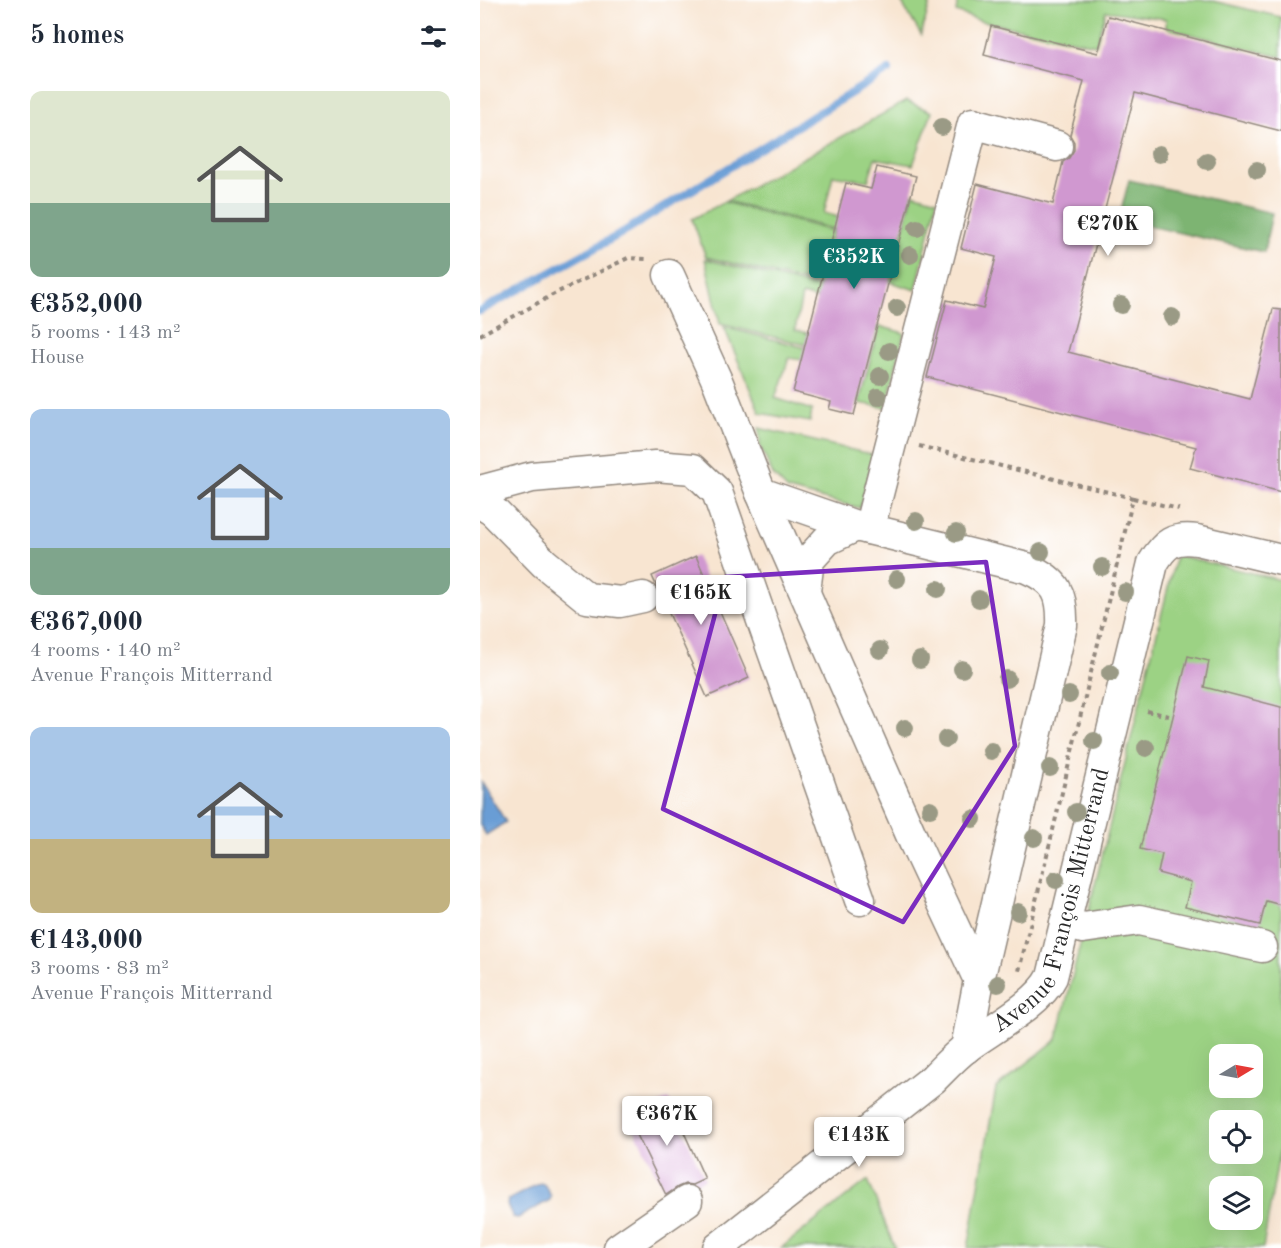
<!DOCTYPE html>
<html lang="en">
<head>
<meta charset="utf-8">
<style>
	:root { --surface:#fff; --page:#f2f2f3; --text:#1f2937; --muted:#747a83; --accent:#0f766e }
	body { margin:0; font-family:"Old Standard TT",serif; background:var(--page); color:var(--text); height:100vh; display:flex; flex-direction:column; font-size:22px; white-space:nowrap }
	* { box-sizing:border-box; margin:0 }
	p { font-size:20px; color:var(--muted) }
	.icon { flex:none; width:33px; height:33px; fill:none; stroke:currentColor; stroke-width:2; stroke-linecap:round; stroke-linejoin:round }
	.map { position:relative; flex:1; overflow:hidden }
	.sheet { display:flex; flex-direction:column; background:var(--surface); width:480px }
	.sheet>* { flex:none }
	.needle { width:39px; rotate:80deg }
	.tools { position:absolute; left:729px; top:1044px; display:grid; gap:12px }
	.tools a { display:grid; place-items:center; width:54px; height:54px; border-radius:12px; background:var(--surface); box-shadow:0 6px 24px #0002; font-size:30px }
	.price { position:absolute; translate:-50% -51px; padding:0 14px; border-radius:6px; background:#fff; color:#222; font-size:20px; line-height:39px; filter:drop-shadow(0 2px 3px #0008) }
	.price::after { content:''; position:absolute; left:50%; top:36px; width:18px; height:14px; margin-left:-9px; background:inherit; clip-path:polygon(0 0,100% 0,50% 100%) }
	.price.current { background:var(--accent); color:#fff }
	ul { padding:0; list-style:none }
	li { display:grid; align-content:center; gap:12px; height:318px; padding:0 30px }
	li span { display:grid; place-items:center; height:186px; border-radius:12px; color:#555 }
	li>.icon { margin-inline-start:auto }
	span .icon { width:108px; height:108px; fill:#fffc; stroke-width:1 }
	li b { font-size:26px }
	h2 { display:flex; justify-content:space-between; align-items:center; height:72px; padding:0 30px; font-size:26px }
	main { display:flex; flex:1; min-height:0 }
	.map>svg:first-child { display:block }
	.green { fill:#9cd284; stroke:#647e58; stroke-width:1.5; fill-rule:evenodd }
	.forest { fill:#7db472; stroke:#54704e; stroke-width:1.5 }
	.water { fill:#699dd5; stroke:#4a6480; stroke-width:1.5 }
	.lines { fill:none; stroke-linecap:round; stroke-linejoin:round }
	.stream { stroke:#699dd5; stroke-width:8 }
	.building { fill:#d098d0 }
	.minor-casing { stroke:#92887e; stroke-width:33 }
	.path { stroke:#92887e; stroke-width:4; stroke-dasharray:4.5 4.5; stroke-linecap:butt }
	.minor { stroke:#fff; stroke-width:30 }
	.tree { fill:#9a9a85 }
	.marked { fill:none; stroke:#7b2cbf; stroke-width:4.5; stroke-linejoin:round }
	.labels { text-anchor:middle; dominant-baseline:central; stroke-width:4.5; stroke-linejoin:round; paint-order:stroke }
	.street-label { font-size:24px; fill:#2b2b2b; stroke:#fff }
</style>
</head>
<body>
<main>
<section class="sheet">
<h2>5 homes<svg class="icon" aria-label="filters" viewBox="0 0 24 24"><path d="M4 7h16M4 17h16"/><circle cx="9" cy="7" r="2"/><circle cx="15" cy="17" r="2"/></svg></h2>
<ul>
<li><span style="background:linear-gradient(#dfe7d0 60%,#7fa58c 0)"><svg class="icon" aria-label="home" viewBox="0 0 24 24"><path d="M3 11l9-7 9 7M6 9v11h12V9"/></svg></span><div><b>€352,000</b><p>5 rooms · 143 m²</p><p>House</p></div></li>
<li><span style="background:linear-gradient(#a9c7e8 75%,#7fa58c 0)"><svg class="icon" aria-label="home" viewBox="0 0 24 24"><path d="M3 11l9-7 9 7M6 9v11h12V9"/></svg></span><div><b>€367,000</b><p>4 rooms · 140 m²</p><p>Avenue François Mitterrand</p></div></li>
<li><span style="background:linear-gradient(#a9c7e8 60%,#c2b280 0)"><svg class="icon" aria-label="home" viewBox="0 0 24 24"><path d="M3 11l9-7 9 7M6 9v11h12V9"/></svg></span><div><b>€143,000</b><p>3 rooms · 83 m²</p><p>Avenue François Mitterrand</p></div></li>
</ul>
</section>
<div class="map">
<svg width="801" height="1248" viewBox="0 0 801 1248">
	<rect width="100%" height="100%" fill="#fff"/>
	<filter id="ink" filterUnits="userSpaceOnUse"><feTurbulence type="fractalNoise" baseFrequency=".0167" numOctaves="2"/><feDisplacementMap in="SourceGraphic" scale="12" xChannelSelector="R" yChannelSelector="G"/><feConvolveMatrix kernelMatrix="1 2 1 2 8 2 1 2 1" color-interpolation-filters="sRGB"/></filter>
	<filter id="wash" filterUnits="userSpaceOnUse"><feTurbulence type="fractalNoise" baseFrequency=".008" numOctaves="4" result="noise"/><feDisplacementMap in="SourceGraphic" scale="24" xChannelSelector="R" yChannelSelector="G"/><feGaussianBlur stdDeviation="1.35" result="paint"/><feColorMatrix in="noise" values="0 0 0 0 0 0 0 0 0 0 0 0 0 0 0 0 0 1.4 0 .05"/><feComposite in="paint" operator="in"/></filter>
	<g filter="url(#wash)">
		<rect width="100%" height="100%" fill="#f8e5d1"/>
		<g class="green">
			<polygon points="420,0 451,0 441,35"/>
			<polygon points="478,0 729,0 801,17 801,57 686,28 686,19 626,11 616,45 501,21 476,12"/>
			<polygon points="426,101 452,112 433,165 395,158 388,181 353,175 344,213 380,223 376,235 246,201"/>
			<polygon points="433,193 457,200 436,290 410,282"/>
			<polygon points="244,202 353,231 339,275 365,282 363,291 226,257 212,219"/>
			<polygon points="225,259 360,293 358,305 322,295 315,330 350,339 348,350 240,324"/>
			<polygon points="399,326 424,333 406,408 379,403"/>
			<polygon points="244,327 346,353 343,363 309,358 295,398 332,410 330,422 280,413"/>
			<polygon points="279,428 394,455 380,508 308,490 293,475 280,446"/>
			<path d="M696 555 801 580V1142L783 1248H488L516 1088 577 1039ZM740 1054H772V1088H740ZM740 1120H772V1154H740ZM740 1186H772V1220H740Z"/>
			<polygon points="388,1180 415,1248 301,1248"/>
		</g>
		<polygon class="forest" points="649,180 792,213 784,252 639,219"/>
		<g class="water">
			<polygon points="1,782 26,822 6,835 0,825"/>
			<polygon points="60,1183 64,1184 71,1196 70,1200 38,1218 33,1217 27,1205 28,1200"/>
		</g>
		<g class="lines">
			<polyline class="stream" points="0,311 135,237 409,70"/>
		</g>
		<g id="blocks">
			<g class="building">
				<polygon points="628,16 801,61 801,131 655,93 588,352 770,399 793,309 801,310 801,492 710,468 716,447 447,377 467,300 503,309 516,257 481,248 497,184 573,204 583,162 589,158 594,150 594,142 590,135 604,81 504,55 511,26 618,53"/>
				<polygon points="397,167 436,176 374,415 349,409 351,402 313,392 366,183 391,189"/>
				<polygon points="216,556 269,678 227,697 172,576"/>
				<polygon points="708,656 729,661 724,687 801,707 801,905 786,901 780,925 705,907 711,882 678,873 682,854 660,849"/>
				<polygon points="189,1099 225,1179 212,1185 205,1184 198,1187 186,1195 149,1118"/>
			</g>
		</g>
	</g>
	<g filter="url(#ink)">
		<use href="#blocks" fill-opacity="0" stroke="#92887e" stroke-width="1.5"/>
		<g class="lines">
			<defs>
				<g id="minor">
					<polyline points="189,275 238,383 281,493 435,844 499,980"/>
					<polyline points="0,491 52,477 175,466 213,469 237,492 380,900"/>
					<polyline points="281,493 376,526"/>
					<polyline points="0,503 13,511 64,563 107,598 140,602 163,597"/>
					<polyline points="389,529 493,123 577,146"/>
					<path d="M325 591 329 560 347 540 376 526 547 568C577 581 583 594 582 625L499 980 486 1048"/>
					<polyline points="585,923 603,928 659,920 782,947"/>
					<polyline points="139,1248 207,1201"/>
					<path id="s1" d="M238 1248 453 1079C464 1068 475 1056 487 1047 511 1029 559 1004 572 977L673 563C685 543 693 537 717 540L801 560"/>
				</g>
			</defs>
			<use href="#minor" class="minor-casing"/>
			<g class="path">
				<polyline points="0,335 76,293 148,258 166,259"/>
				<polyline points="439,446 653,498 539,971"/>
				<polyline points="653,498 699,509"/>
				<polyline points="667,711 693,717"/>
			</g>
			<use href="#minor" class="minor"/>
		</g>
		<g class="tree">
			<circle cx="462" cy="127" r="9"/>
			<circle cx="679" cy="154" r="9"/>
			<circle cx="727" cy="161" r="9"/>
			<circle cx="777" cy="170" r="9"/>
			<circle cx="437" cy="228" r="9"/>
			<circle cx="430" cy="255" r="9"/>
			<circle cx="641" cy="305" r="9"/>
			<circle cx="417" cy="308" r="9"/>
			<circle cx="692" cy="317" r="9"/>
			<circle cx="409" cy="351" r="9"/>
			<circle cx="400" cy="376" r="9"/>
			<circle cx="398" cy="397" r="9"/>
			<circle cx="436" cy="521" r="9"/>
			<circle cx="476" cy="533" r="9"/>
			<circle cx="561" cy="552" r="9"/>
			<circle cx="622" cy="567" r="9"/>
			<circle cx="417" cy="579" r="9"/>
			<circle cx="458" cy="589" r="9"/>
			<circle cx="645" cy="592" r="9"/>
			<circle cx="499" cy="599" r="9"/>
			<circle cx="400" cy="650" r="9"/>
			<circle cx="440" cy="660" r="9"/>
			<circle cx="482" cy="669" r="9"/>
			<circle cx="630" cy="673" r="9"/>
			<circle cx="527" cy="679" r="9"/>
			<circle cx="589" cy="695" r="9"/>
			<circle cx="425" cy="728" r="9"/>
			<circle cx="466" cy="739" r="9"/>
			<circle cx="614" cy="741" r="9"/>
			<circle cx="666" cy="748" r="9"/>
			<circle cx="511" cy="751" r="9"/>
			<circle cx="570" cy="768" r="9"/>
			<circle cx="450" cy="809" r="9"/>
			<circle cx="596" cy="812" r="9"/>
			<circle cx="493" cy="819" r="9"/>
			<circle cx="554" cy="838" r="9"/>
			<circle cx="576" cy="880" r="9"/>
			<circle cx="538" cy="912" r="9"/>
			<circle cx="518" cy="984" r="9"/>
		</g>
	</g>
	<path class="marked" d="M506 562 535 746 423 922 183 809 245 577Z"/>
	<g class="labels">
		<g class="street-label">
			<text stroke="none"><textPath href="#s1" startOffset="500">Avenue François Mitterrand</textPath></text>
		</g>
	</g>
</svg>
<div class="tools">
<a><svg class="needle" viewBox="-14 -14 28 28"><path d="M0-13l5 13h-10z" fill="#e53935"/><path d="M0 13l5-13h-10z" fill="#747a83"/></svg></a>
<a><svg class="icon" aria-label="locate" viewBox="0 0 24 24"><circle cx="12" cy="12" r="6"/><path d="M12 2v4M12 18v4M2 12h4M18 12h4"/></svg></a>
<a><svg class="icon" aria-label="layers" viewBox="0 0 24 24"><path d="M12 4l9 5-9 5-9-5zM3 14l9 5 9-5"/></svg></a>
</div>
<b class="price" style="left:628px;top:257px">€270K</b>
<b class="price current" style="left:374px;top:290px">€352K</b>
<b class="price" style="left:221px;top:626px">€165K</b>
<b class="price" style="left:187px;top:1147px">€367K</b>
<b class="price" style="left:379px;top:1168px">€143K</b>
</div>
</main>
</body>
</html>
